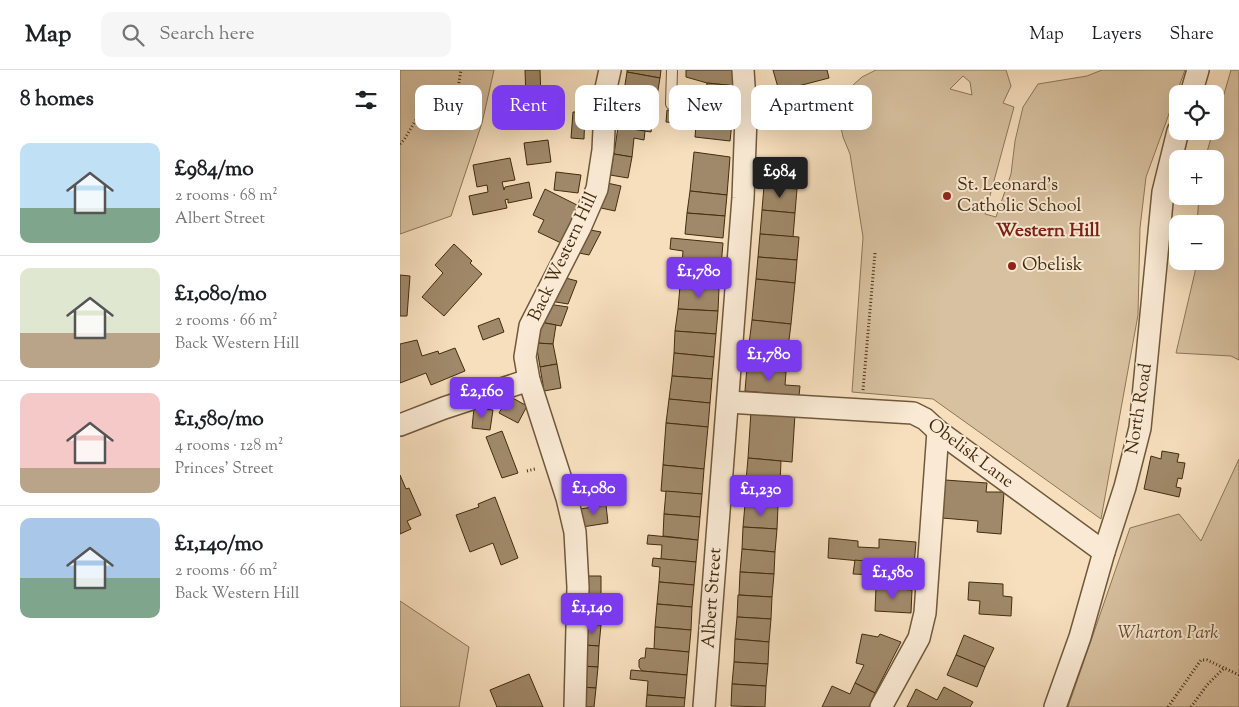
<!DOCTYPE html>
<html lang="en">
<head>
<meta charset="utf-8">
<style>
	:root { --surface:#fff; --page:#f6f6f6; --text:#202124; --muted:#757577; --line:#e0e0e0; --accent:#7c3aed }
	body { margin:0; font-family:"Sorts Mill Goudy",serif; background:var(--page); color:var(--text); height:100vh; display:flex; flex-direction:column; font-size:19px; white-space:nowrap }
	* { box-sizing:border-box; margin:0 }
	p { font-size:16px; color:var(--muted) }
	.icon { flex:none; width:28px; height:28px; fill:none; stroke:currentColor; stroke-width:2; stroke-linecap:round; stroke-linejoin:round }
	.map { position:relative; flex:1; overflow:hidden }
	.details { display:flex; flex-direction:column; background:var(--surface); width:400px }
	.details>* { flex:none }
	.banner { position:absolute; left:15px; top:15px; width:475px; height:45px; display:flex; gap:10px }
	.controls { position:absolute; left:769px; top:15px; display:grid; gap:10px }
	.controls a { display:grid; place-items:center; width:55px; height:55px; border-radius:10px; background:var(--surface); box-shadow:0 5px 20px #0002; font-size:25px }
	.price { position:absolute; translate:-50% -42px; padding:0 11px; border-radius:5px; background:var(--accent); color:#fff; font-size:16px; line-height:32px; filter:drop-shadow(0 1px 2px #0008) }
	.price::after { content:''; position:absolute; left:50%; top:30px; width:15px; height:11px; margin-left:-8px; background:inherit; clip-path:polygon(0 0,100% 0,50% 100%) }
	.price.active { background:#222; color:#fff }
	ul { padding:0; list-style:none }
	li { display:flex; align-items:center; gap:15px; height:125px; padding:0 20px }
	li+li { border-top:1px solid var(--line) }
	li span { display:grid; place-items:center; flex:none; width:140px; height:100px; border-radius:10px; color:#555 }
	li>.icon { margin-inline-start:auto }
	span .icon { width:60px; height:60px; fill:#fffc; stroke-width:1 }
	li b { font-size:21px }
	h2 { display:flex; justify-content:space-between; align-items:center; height:60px; padding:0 20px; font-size:21px }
	.tag { padding:0 18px; border-radius:10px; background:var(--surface); box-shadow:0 5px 20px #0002; font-size:18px; line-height:45px }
	.tag.active { background:var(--accent); color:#fff }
	header { display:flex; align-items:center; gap:30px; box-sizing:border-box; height:70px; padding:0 25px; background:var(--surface); border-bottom:1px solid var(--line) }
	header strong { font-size:24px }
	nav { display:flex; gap:28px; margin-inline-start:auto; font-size:18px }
	.search { width:350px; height:45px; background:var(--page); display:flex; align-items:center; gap:12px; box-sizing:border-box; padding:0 18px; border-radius:10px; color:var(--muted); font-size:19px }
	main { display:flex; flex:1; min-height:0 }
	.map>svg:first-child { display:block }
	.green { fill:#d8c1a0; stroke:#8d7657; fill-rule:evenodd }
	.building { fill:#a0896a; stroke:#422c0e }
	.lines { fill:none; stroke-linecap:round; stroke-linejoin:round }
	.service-casing { stroke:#6f593a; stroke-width:12 }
	.minor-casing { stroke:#6f593a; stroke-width:24 }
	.path { stroke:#422c0e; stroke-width:3; stroke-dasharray:1 2.5; stroke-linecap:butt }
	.service { stroke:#faead5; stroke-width:10 }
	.minor { stroke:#faead5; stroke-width:21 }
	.poi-dot { fill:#8f2418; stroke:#faead5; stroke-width:2 }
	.labels { text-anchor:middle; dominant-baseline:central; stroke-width:4; stroke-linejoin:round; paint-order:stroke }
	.poi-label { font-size:18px; fill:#422c0e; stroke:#faead5; text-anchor:start }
	.street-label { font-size:18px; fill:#422c0e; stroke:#faead5 }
	.park-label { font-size:18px; font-style:italic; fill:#604a2b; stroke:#faead5 }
	.neighbourhood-label { font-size:19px; font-weight:bold; fill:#7a1f14; stroke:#faead5 }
</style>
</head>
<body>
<header>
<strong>Map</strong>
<div class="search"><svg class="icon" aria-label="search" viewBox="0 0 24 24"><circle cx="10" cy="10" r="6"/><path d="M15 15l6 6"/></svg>Search here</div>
<nav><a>Map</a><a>Layers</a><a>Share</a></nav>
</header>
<main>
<section class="details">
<h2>8 homes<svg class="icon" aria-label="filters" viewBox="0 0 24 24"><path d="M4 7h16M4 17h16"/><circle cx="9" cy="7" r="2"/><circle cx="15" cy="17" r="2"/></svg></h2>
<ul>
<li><span style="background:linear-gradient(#bfe0f5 65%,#7fa58c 0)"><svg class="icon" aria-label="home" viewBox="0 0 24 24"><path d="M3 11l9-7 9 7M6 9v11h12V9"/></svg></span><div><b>£984/mo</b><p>2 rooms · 68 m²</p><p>Albert Street</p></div></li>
<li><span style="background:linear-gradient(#dfe7d0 65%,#b9a48a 0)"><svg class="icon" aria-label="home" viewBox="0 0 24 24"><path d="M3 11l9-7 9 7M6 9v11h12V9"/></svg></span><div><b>£1,080/mo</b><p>2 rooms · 66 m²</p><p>Back Western Hill</p></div></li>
<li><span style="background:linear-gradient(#f6c9c9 75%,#b9a48a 0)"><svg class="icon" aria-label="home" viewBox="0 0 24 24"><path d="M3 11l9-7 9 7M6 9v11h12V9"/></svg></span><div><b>£1,580/mo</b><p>4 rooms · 128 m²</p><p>Princes' Street</p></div></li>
<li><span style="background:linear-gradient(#a9c7e8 60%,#7fa58c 0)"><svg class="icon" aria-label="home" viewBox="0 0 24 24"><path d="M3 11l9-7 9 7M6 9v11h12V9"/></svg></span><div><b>£1,140/mo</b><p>2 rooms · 66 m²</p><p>Back Western Hill</p></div></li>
</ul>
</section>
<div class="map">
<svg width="839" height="637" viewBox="0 0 839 637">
	<rect width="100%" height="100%" fill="#f7dfbe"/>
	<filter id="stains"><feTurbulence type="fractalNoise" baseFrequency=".004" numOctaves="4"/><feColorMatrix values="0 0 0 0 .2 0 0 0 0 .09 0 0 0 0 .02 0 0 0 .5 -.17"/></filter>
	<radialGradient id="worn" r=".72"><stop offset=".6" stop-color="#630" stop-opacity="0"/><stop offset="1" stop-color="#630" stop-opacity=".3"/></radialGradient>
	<g class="green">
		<polygon points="0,0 94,0 82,53 51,146 0,164"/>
		<path d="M476 0H606L611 16 603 33 614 37 585 144 596 147 611 104 615 71 623 37 638 14 687 6 702 0H785L746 107 740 158 738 245 701 449 533 329 452 322 463 167 450 84 443 67 438 43 442 25 462 7ZM563 6 570 12 572 25 550 19Z"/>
		<polygon points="831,0 839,0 839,290 831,286 776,283 795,202 796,191 815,191 815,154 797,154 799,126 815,126 815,89 805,89 813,61 815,61 815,55"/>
		<polygon points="839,389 839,637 668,637 730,458 779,444 801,471"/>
		<polygon points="0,531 69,577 59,637 0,637"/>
	</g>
	<g class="building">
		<polygon points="125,0 140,0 141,28 152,28 153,48 123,49 122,29 126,29"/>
		<polygon points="227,0 261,0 260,8 227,2"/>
		<polygon points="286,0 334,0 336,16 307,13 286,7"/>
		<polygon points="373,0 427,0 429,8 379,21"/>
		<polygon points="227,2 260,8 257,26 224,21"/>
		<polygon points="307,13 336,16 333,43 305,40"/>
		<polygon points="224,21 257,26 254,44 221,39"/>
		<polygon points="221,39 254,44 251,62 218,57"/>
		<polygon points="267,40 304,45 305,40 333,43 330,71 295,67 296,55 266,52"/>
		<polygon points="173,42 185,42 184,69 171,68"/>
		<polygon points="218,57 245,61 244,70 234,68 232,87 214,84"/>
		<polygon points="148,70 151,92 127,95 124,73"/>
		<polygon points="294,82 330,87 327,125 290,121"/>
		<polygon points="214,84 232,87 228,108 210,105"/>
		<polygon points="110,88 115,110 102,112 104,120 105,117 129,112 132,128 108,133 108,129 105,130 107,138 73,145 69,126 88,122 87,115 77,117 73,95"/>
		<polygon points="366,91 399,94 397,119 364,116"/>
		<polygon points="156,102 181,105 178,123 154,120"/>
		<polygon points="207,113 221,116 215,141 201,138"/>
		<polygon points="364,116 397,119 395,143 362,140"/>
		<polygon points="145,119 179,136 161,173 138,162 144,150 133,145"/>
		<polygon points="290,121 327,125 325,146 287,143"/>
		<polygon points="362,140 395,143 393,167 360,164"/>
		<polygon points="287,143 325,146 323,168 285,164"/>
		<polygon points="185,159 201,162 189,185 174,182"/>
		<polygon points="360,164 399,167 397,190 358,187"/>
		<polygon points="271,168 323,173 321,196 282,194 283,181 270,179"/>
		<polygon points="54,174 72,191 70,193 82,204 44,246 22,227 43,203 35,195"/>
		<polygon points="358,187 397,190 395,213 356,209"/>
		<polygon points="282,194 321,196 319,218 280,216"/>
		<polygon points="0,205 10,206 7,246 0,246"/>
		<polygon points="162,207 177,211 168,234 150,231"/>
		<polygon points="356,209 395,213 391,254 352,250"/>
		<polygon points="280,216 319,218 318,241 278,239"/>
		<polygon points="148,234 168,237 161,256 140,252"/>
		<polygon points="278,239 318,241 316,264 275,261"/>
		<polygon points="99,248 104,262 83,270 78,256"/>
		<polygon points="352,250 391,254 388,278 349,274"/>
		<polygon points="140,252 156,255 153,274 136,273"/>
		<polygon points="275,261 316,264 314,287 274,283"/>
		<polygon points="17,270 22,286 38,281 39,284 55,278 65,301 31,315 26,303 0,313 0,274"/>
		<polygon points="136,273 153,274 157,294 140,297"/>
		<polygon points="349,274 388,278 386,302 347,297"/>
		<polygon points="274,283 314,287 312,309 272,306"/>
		<polygon points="157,294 161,318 144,321 140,297"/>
		<polygon points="347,297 386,302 385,315 400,316 399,326 345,321"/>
		<polygon points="272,306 312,309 310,333 269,329"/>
		<polygon points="109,326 127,336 118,353 99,343"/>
		<polygon points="269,329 310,333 308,357 266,353"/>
		<polygon points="74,338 93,340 90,360 72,358"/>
		<polygon points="351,341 395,344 392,392 348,388"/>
		<polygon points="266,353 308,357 304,399 263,395"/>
		<polygon points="102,361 118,403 102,408 86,367"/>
		<polygon points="762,381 779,384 777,392 785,393 782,409 778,408 776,417 781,418 779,427 744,419 751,386 761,389"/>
		<polygon points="348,388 381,391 380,413 346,411"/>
		<polygon points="263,395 304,399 302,424 261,421"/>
		<polygon points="0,405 6,419 9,418 21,445 7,451 11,459 0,464"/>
		<polygon points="192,408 197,432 178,435 173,411"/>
		<polygon points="545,410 587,413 586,422 604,422 601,464 577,462 578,451 542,448"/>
		<polygon points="346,411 380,413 378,436 345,434"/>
		<polygon points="266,421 302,424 300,447 264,444"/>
		<polygon points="95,427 118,488 101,495 93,473 70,482 56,445 79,437 78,434"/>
		<polygon points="345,434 378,436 377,459 343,457"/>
		<polygon points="206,435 208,453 182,457 180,439"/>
		<polygon points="264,444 300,447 298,470 263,466"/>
		<polygon points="343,457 377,459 375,482 342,479"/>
		<polygon points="248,465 298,470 296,492 261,489 262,475 247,474"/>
		<polygon points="429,468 458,471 458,477 479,478 479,469 516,472 514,496 428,488"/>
		<polygon points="342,479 375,482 374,504 340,502"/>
		<polygon points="253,488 296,492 294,515 259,512 260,497 252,496"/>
		<polygon points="455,490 514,496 512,520 476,517 477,505 453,504"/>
		<polygon points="340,502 374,504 372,527 339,525"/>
		<polygon points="187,506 201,506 201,528 187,527"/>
		<polygon points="259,512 294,515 292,537 257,534"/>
		<polygon points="569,512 603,514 603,526 612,527 611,546 579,544 580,531 568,530"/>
		<polygon points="476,517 512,520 511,543 475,541"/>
		<polygon points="338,525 372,527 371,549 337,547"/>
		<polygon points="257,534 292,537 291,560 255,557"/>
		<polygon points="337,547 371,549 369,572 335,569"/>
		<polygon points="185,554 201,555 199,576 184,575"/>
		<polygon points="255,557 291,560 289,582 254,579"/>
		<polygon points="462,564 478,567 480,564 501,572 475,623 455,613 464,595 456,593"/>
		<polygon points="564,565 594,578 585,597 556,585"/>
		<polygon points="335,569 369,572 368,594 334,592"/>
		<polygon points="184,575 199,576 198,597 182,596"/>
		<polygon points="246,578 289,582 287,605 242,601 239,597 239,590 241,588 245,588"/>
		<polygon points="556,585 585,597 577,617 547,605"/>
		<polygon points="334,592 368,594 366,616 332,614"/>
		<polygon points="182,596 198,597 196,618 180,617"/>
		<polygon points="231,600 287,605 285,628 247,625 248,611 230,609"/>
		<polygon points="129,604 143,637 97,637 90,620"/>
		<polygon points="455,613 475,623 469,637 422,637 432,616 450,624"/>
		<polygon points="332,614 366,616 365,637 331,636"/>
		<polygon points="180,617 196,618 194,637 179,637"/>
		<polygon points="544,617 573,632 570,637 507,637 516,619 537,630"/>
		<polygon points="247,625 285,628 284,637 246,637"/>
	</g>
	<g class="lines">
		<defs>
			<polyline id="service" points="271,34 272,0"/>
			<g id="minor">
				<polyline points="791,24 798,0"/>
				<polyline points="328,332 513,343 525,349 538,361 704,482"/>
				<polyline points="0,355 44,338 129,310"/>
				<polyline points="175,637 178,517 175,462 167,428 129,310 125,287 130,256 180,158 197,119 203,80 206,18 210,0"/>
				<polyline points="304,637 343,128 346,47 343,0"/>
				<polyline points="481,637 519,568 525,543 538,361"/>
				<polyline points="655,637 680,567 704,482 725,417 740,358 763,122 778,61"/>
			</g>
		</defs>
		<use href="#service" class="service-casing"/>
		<use href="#minor" class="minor-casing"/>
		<g class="path">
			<polyline points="0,74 4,70 17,48 54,42 61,0"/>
			<polyline points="463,320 475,183"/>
			<polyline points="127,401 135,399"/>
			<polyline points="768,637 801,590 807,590 839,605"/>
			<polyline points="791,637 807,615 825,597"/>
		</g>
		<use href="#service" class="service"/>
		<use href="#minor" class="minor"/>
	</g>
	<g class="poi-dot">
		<circle cx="547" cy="126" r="5"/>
		<circle cx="612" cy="196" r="5"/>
	</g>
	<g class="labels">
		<g class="poi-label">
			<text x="557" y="116">St. Leonard's<tspan x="557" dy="21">Catholic School</tspan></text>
			<text x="622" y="196">Obelisk</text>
		</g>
		<g class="street-label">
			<text transform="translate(164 187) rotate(-65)">Back Western Hill</text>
			<text transform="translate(740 339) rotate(-81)">North Road</text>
			<text transform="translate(570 384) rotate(37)">Obelisk Lane</text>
			<text transform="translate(313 528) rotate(-86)">Albert Street</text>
		</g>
		<g class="park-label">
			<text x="768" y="564">Wharton Park</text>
		</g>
		<g class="neighbourhood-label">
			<text x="648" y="161">Western Hill</text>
		</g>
	</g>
	<rect width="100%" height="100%" filter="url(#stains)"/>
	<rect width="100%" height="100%" fill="url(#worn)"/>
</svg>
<div class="controls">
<a><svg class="icon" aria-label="locate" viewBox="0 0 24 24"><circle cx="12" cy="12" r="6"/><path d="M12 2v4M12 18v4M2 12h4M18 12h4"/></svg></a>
<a>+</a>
<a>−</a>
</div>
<b class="price active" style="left:380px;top:129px">£984</b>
<b class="price" style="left:299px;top:229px">£1,780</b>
<b class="price" style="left:369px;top:312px">£1,780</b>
<b class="price" style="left:82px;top:349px">£2,160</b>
<b class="price" style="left:194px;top:446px">£1,080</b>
<b class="price" style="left:361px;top:447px">£1,230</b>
<b class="price" style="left:493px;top:530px">£1,580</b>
<b class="price" style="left:192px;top:565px">£1,140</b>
<div class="banner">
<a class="tag">Buy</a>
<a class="tag active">Rent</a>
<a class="tag">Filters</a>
<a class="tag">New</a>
<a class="tag">Apartment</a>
</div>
</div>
</main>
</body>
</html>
